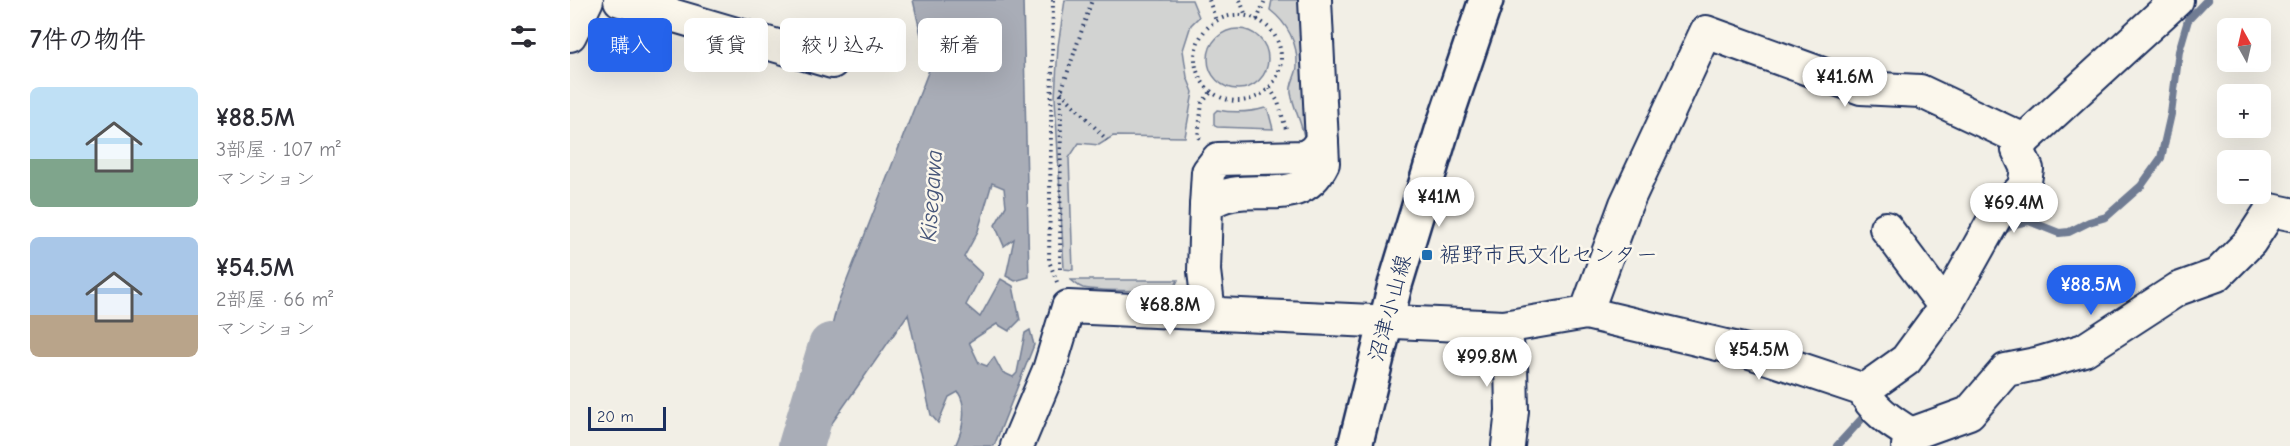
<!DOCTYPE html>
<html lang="ja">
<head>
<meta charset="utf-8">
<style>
	:root { --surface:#fff; --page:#f2f2f3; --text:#2b2b33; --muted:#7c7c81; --accent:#2563eb }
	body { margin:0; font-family:"Comic Neue","Klee One",sans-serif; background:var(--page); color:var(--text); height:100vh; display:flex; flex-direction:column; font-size:22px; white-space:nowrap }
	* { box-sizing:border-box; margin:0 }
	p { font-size:20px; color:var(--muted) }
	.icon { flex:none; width:33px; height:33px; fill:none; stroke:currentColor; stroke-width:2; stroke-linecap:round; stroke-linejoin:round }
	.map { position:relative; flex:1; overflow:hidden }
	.panel { display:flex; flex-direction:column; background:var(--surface); width:570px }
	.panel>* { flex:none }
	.top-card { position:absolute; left:18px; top:18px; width:570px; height:54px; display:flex; gap:12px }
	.needle { width:39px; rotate:352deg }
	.fabs { position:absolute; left:1647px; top:18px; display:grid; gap:12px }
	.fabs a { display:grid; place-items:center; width:54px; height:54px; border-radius:9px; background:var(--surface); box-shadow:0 6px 24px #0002; font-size:30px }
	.scale { position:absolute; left:18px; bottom:15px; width:78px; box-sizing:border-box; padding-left:6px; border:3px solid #1b2f5e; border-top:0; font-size:16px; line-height:21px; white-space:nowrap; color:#1b2f5e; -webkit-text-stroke:4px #fbf7ec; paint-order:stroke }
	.price { position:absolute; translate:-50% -51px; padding:0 14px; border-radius:21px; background:#fff; color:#222; font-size:20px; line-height:39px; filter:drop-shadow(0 2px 3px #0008) }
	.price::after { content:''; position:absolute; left:50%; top:36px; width:18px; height:14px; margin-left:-9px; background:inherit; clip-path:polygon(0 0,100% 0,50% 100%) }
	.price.current { background:var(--accent); color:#fff }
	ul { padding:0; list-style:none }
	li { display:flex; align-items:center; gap:18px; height:150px; padding:0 30px }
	li span { display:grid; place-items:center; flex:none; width:168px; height:120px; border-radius:9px; color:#555 }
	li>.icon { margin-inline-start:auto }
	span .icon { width:72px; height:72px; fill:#fffc; stroke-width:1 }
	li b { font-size:26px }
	h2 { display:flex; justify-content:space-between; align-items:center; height:72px; padding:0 30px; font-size:26px }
	.pill { padding:0 21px; border-radius:9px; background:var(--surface); box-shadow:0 6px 24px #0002; font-size:21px; line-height:54px }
	.pill.current { background:var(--accent); color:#fff }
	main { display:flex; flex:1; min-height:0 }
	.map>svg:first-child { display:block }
	.green { fill:#d2d3d2; stroke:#768198; stroke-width:1.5 }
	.water { fill:#a9adb7; stroke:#707b93; stroke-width:1.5 }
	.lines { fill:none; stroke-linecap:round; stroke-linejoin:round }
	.stream { stroke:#707b93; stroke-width:8 }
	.river { stroke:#a9adb7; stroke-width:46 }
	.minor-casing { stroke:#1b2f5e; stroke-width:36 }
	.major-casing { stroke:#1b2f5e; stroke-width:38 }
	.path { stroke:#1b2f5e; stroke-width:4; stroke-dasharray:1.5 4.5; stroke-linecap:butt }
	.minor { stroke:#fbf7ec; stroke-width:32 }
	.major { stroke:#fbf7ec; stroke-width:33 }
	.poi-dot { fill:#1f6fb2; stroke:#fbf7ec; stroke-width:2 }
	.labels { text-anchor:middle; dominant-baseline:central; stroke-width:5; stroke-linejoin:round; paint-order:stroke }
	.poi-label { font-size:22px; fill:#1b2f5e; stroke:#fbf7ec; text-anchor:start }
	.street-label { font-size:22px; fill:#1b2f5e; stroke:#fbf7ec }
	.water-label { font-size:24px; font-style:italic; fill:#465579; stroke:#fbf7ec }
</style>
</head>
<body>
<main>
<section class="panel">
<h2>7件の物件<svg class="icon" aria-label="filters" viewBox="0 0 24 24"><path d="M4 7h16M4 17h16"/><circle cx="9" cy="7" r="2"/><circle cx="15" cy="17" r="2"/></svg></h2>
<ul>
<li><span style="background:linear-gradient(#bfe0f5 60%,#7fa58c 0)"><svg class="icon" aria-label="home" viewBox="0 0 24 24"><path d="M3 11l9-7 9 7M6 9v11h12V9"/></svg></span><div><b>¥88.5M</b><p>3部屋 · 107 m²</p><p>マンション</p></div></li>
<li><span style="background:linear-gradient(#a9c7e8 65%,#b9a48a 0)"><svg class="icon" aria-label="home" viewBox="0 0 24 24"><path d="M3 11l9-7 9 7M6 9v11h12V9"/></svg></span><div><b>¥54.5M</b><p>2部屋 · 66 m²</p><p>マンション</p></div></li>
</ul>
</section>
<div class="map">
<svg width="1720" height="446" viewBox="0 0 1720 446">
	<rect width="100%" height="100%" fill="#f2efe6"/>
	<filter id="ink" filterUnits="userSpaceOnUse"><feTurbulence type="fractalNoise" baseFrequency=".0167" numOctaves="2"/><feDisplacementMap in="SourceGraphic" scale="12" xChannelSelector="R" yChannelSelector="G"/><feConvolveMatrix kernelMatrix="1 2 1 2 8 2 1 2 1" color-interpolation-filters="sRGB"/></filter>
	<g filter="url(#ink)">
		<g class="green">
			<polygon points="495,0 622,0 629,17 621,25 613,50 617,77 623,92 615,137 543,136 529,145 509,143 499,158 503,270 494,269 485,97 488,46"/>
			<path d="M702 0H736L741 117 735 142C733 125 724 110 721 93 719 84 727 75 727 66 728 43 717 23 700 10Z"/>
			<circle cx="668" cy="59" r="30"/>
			<path d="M695 108 698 110 703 129 647 127 644 124V113L647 110C664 113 678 113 695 108Z"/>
			<path d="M501 280H608L604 288C592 292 527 291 513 288 509 287 505 283 501 280Z"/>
		</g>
		<path class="water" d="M343 0H453L459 277 445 281 436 276 444 239 434 246 425 225 436 206 434 188 422 183 408 231 394 257 412 274 396 305 410 317 431 279 443 286 450 320 439 331 427 324 399 342 409 363 417 366 424 357 432 372 443 377 447 373 455 333 460 330 464 345 424 446H385C393 430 398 407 388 392L379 397 368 423 361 415 338 314 246 446H232L267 306 359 70Z"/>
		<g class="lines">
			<g class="stream">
				<polyline points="1430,233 1444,224 1459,221 1489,233 1499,232 1519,222 1536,217 1571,186 1591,158 1601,114 1609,51 1618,20 1637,0"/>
				<polyline points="1267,446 1299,411"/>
			</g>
			<polyline class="river" points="231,446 261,346"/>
			<defs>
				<g id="minor">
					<polyline points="50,0 262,62"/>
					<polyline points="0,35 17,0"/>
					<polyline points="636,206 638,172 648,159 735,157 744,151 752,141"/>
					<polyline points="1375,307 1426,216 1454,187 1457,169 1448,150 1454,140"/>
					<path d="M639 313 634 271 636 206C675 174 727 216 753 163L745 0"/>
					<polyline points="1016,313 1056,204 1136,32 1291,88 1350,91 1454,140 1607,0"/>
					<polyline points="934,327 941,365 942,411 938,446"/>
					<path d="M1294 390C1301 409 1324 424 1341 434"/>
					<polyline points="447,446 479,370 498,307 934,327 1016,313 1177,351 1294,390 1336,360 1375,307 1316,228"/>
					<polyline points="1338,446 1341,434 1399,413 1436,370 1466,364 1514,350 1608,289 1647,275 1680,242 1701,210 1720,214"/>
				</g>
				<polyline id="major" points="785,446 825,285 874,124 916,0"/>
			</defs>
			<use href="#minor" class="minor-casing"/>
			<use href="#major" class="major-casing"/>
			<g class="path">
				<polyline points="483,0 479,261 487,282"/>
				<polyline points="639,0 646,21"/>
				<polyline points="670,0 676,16"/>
				<circle cx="668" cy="58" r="43"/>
				<polyline points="687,20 695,0"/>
				<polyline points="700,88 708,102 716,129"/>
				<polyline points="491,92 537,140"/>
				<polyline points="630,139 628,136 632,103 641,92"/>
				<polyline points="490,269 491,92 522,0"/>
			</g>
			<use href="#minor" class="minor"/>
			<use href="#major" class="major"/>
		</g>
	</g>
	<rect class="poi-dot" x="851" y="249" width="12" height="12" rx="3"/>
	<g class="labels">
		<g class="poi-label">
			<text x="869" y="255">裾野市民文化センター</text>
		</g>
		<g class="street-label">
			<text transform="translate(820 308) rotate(-75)">沼津小山線</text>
		</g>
		<g class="water-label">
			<text transform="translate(361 196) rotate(-86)">Kisegawa</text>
		</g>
	</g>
</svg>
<div class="fabs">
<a><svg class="needle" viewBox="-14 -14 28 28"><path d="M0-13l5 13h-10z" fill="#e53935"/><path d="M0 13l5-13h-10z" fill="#7c7c81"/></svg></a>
<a>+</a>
<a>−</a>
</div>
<div class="scale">20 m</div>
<b class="price" style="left:1275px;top:108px">¥41.6M</b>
<b class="price" style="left:869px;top:228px">¥41M</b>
<b class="price" style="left:1444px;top:234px">¥69.4M</b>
<b class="price current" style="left:1521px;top:316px">¥88.5M</b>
<b class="price" style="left:600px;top:336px">¥68.8M</b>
<b class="price" style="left:1189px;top:381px">¥54.5M</b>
<b class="price" style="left:917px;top:388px">¥99.8M</b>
<div class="top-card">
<a class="pill current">購入</a>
<a class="pill">賃貸</a>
<a class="pill">絞り込み</a>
<a class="pill">新着</a>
</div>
</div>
</main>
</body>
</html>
